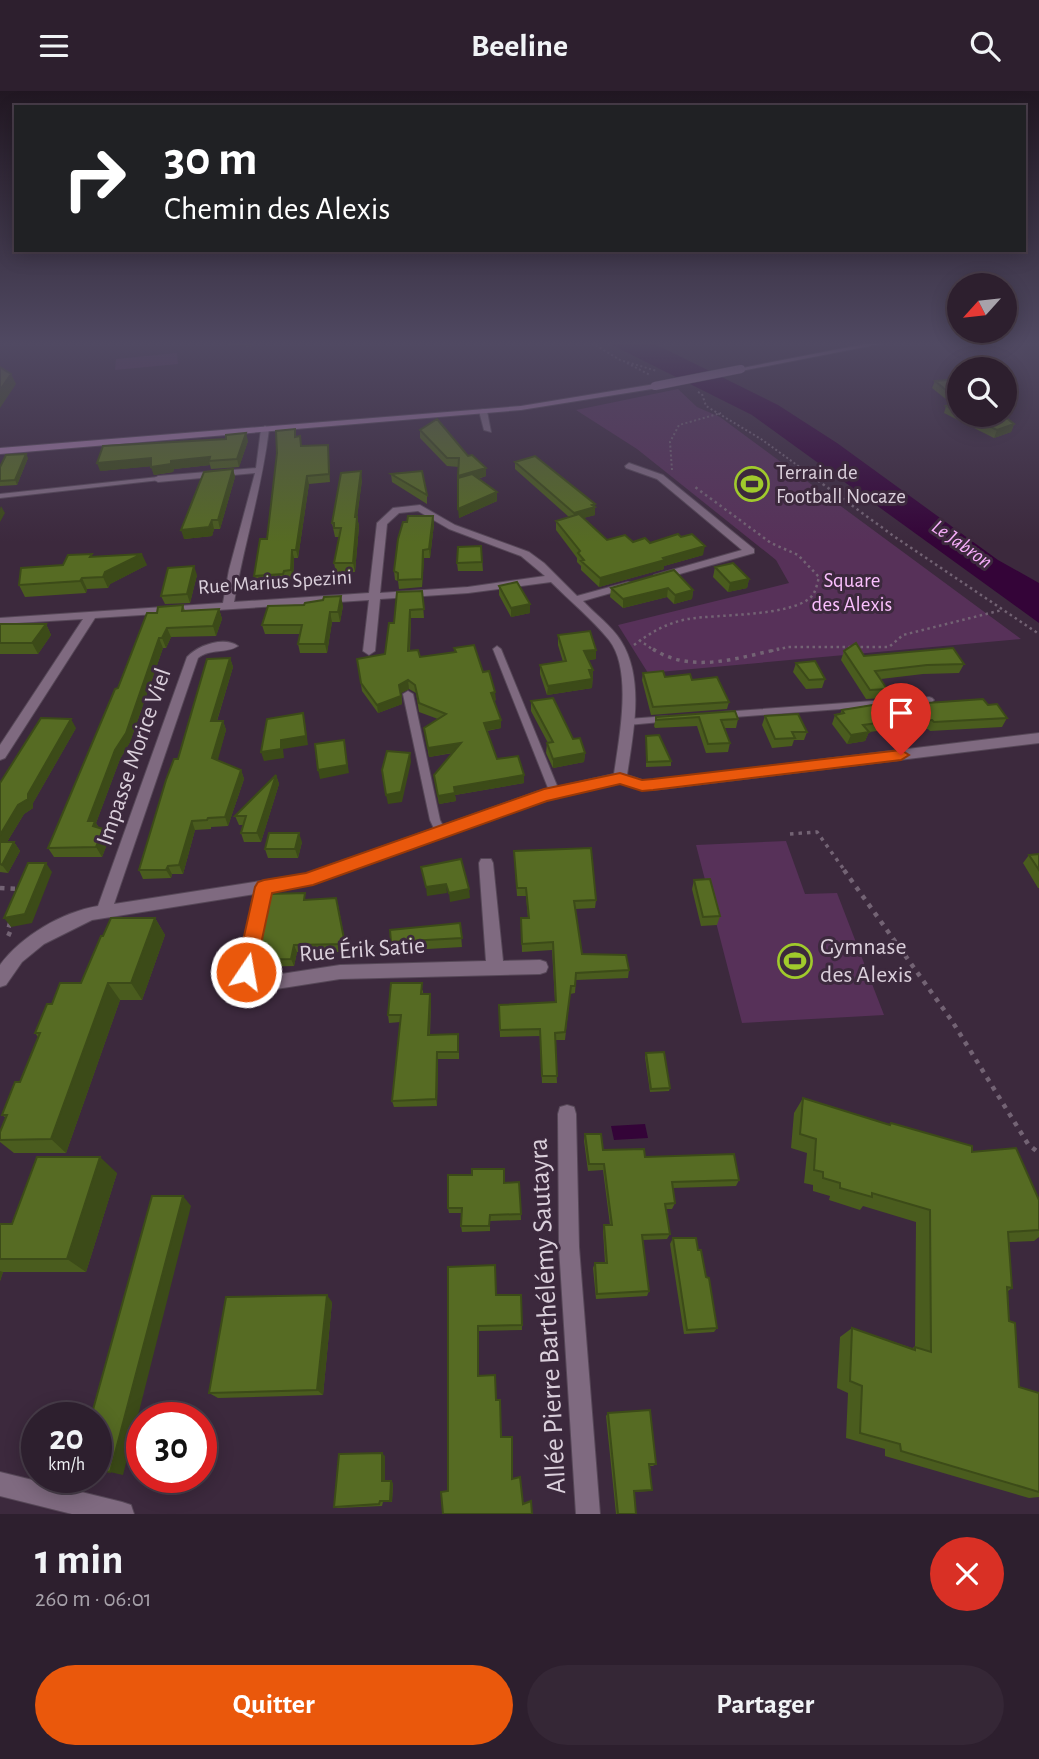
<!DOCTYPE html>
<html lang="fr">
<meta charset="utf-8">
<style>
body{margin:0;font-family:"Alegreya Sans",sans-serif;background:#352736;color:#f1f3f6;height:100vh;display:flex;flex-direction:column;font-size:26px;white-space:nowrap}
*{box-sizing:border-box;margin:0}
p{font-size:23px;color:#a7a2aa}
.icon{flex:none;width:38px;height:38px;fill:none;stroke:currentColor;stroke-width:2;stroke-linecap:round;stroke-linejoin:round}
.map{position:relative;height:1423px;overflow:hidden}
.drawer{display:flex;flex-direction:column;background:#2d1f2e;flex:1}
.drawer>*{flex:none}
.banner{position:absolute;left:14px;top:14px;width:1012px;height:147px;border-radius:0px;box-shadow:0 4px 18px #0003,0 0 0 2px #483d4a;background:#202124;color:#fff;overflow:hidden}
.needle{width:46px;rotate:243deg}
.controls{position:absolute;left:947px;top:182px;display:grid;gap:14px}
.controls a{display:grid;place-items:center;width:70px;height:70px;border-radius:50%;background:#2d1f2e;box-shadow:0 4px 18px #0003,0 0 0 2px #483d4a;font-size:35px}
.speed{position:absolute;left:21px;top:1311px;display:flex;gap:14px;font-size:35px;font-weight:700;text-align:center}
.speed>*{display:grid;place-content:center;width:91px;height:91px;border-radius:50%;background:#2d1f2e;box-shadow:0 4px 18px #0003,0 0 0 2px #483d4a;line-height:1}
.speed small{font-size:18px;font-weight:400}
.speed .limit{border:10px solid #d22;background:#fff;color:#111}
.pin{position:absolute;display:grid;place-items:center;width:60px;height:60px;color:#fff;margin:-72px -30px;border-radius:50% 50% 50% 0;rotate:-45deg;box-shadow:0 0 7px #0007}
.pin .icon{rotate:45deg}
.me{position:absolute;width:77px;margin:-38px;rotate:12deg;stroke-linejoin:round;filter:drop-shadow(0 0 5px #0008)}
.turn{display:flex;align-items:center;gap:24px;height:147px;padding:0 35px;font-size:32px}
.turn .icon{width:91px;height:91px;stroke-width:2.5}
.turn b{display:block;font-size:49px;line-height:60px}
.round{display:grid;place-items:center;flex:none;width:74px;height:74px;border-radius:37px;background:#352736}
.head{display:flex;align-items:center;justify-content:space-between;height:119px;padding:0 35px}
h1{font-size:42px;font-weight:700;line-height:52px}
.primary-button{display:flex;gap:14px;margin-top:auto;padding:14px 35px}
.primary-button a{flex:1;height:80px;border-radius:42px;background:#ea580c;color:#fff;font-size:28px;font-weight:700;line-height:80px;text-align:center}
.primary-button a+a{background:#352736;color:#f1f3f6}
header{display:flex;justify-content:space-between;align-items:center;height:91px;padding:0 35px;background:#2d1f2e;font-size:32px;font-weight:700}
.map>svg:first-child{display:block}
.green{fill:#573159}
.water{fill:#340438}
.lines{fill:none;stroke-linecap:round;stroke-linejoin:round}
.lane-casing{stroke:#564757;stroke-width:2}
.street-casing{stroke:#564757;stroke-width:2}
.secondary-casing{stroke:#564757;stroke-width:2}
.path-far3{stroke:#736374;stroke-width:2;stroke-dasharray:2 2.5;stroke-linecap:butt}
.path-far2{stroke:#736374;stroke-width:2.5;stroke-dasharray:2.5 3.5;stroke-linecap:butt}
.path-far1{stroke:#736374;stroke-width:3.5;stroke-dasharray:3.5 5;stroke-linecap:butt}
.path{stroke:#736374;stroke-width:4.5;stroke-dasharray:4.5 6;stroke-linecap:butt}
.lane{fill:#7f6a80;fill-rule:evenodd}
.street{fill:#7f6a80;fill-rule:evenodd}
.secondary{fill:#9f78a1;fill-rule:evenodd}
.secondary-bridge-casing{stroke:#564757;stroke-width:9;stroke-linecap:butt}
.secondary-bridge{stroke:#9f78a1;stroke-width:8}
.wall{fill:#4a5c1e}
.shaded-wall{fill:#3c4b18}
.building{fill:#566b23;stroke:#3c4b18;stroke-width:2}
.route{fill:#ea580c;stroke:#983908;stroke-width:2}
.labels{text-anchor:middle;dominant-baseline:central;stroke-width:6;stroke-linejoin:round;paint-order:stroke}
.far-poi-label{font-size:21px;fill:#dacfdb;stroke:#3c293d;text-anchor:start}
.far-water-label{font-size:21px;font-style:italic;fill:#f6adfa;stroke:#3c293d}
.far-park-label{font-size:21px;fill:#fabffd;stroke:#3c293d}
.far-street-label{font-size:21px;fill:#dacfdb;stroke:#3c293d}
.street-label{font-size:24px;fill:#dacfdb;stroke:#3c293d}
.poi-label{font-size:24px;fill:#dacfdb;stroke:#3c293d;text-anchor:start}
.near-street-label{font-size:28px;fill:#dacfdb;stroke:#3c293d}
</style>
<header><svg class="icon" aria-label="menu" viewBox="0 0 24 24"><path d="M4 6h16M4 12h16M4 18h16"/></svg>Beeline<svg class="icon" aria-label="search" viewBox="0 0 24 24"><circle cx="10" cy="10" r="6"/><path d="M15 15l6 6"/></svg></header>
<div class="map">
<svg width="1039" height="1423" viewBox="0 0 1039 1423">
<rect width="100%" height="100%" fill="#3c293d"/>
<path class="green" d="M177,262L178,273L115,279L116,268Z
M678,298L697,316L720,326L1021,548L648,582L618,534L789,492L776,469L637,358L576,319Z
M786,750L805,803L837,802L884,924L742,932L696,754Z"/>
<path class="water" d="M608,252H653L778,314L837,352L998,469L1039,492V532L752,324Z
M645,1033L648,1047L614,1049L611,1035Z"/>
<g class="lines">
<g class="lane-casing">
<path id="lane" d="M158,386L160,387V389L0,407V403Z
M497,555L501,558L560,702L559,705H551L550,702L493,558Z
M408,600L413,603L440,729L446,741L445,744H437L430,729L403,603Z
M929,606L932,607L934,609L932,611L722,627L717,624L722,621Z
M668,625L671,626L673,628L671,630L628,634L623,631L628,628Z"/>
</g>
<g class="street-casing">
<path id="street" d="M483,318L487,320L491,341L484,339L479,320Z
M265,335L269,338C262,397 244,453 234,511L369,502L377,432L393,417L420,414L455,434L529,461L544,472L577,505L628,491L632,492V496L583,510C595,523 612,535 621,550C645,588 633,643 627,684L642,689H653L1039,642V652L653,699H642L620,692L546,709L311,793L271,801L253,882L255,887L340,874L486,870L479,772L481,768H491L493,772L503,870L540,869L546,871L548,876L546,881L540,883L340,888L250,902L244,900L237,882L255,803L92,829L44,853L22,871L6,894L0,896V874C21,845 62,821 98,815L187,566C198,554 224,545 238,555C226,563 211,557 198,567L114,813L305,783L539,700L614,683C619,648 633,579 609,549C592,528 570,510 551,491L468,502L380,508L375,560L369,564L363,560L369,509L95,527L5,667L0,669V654L83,528L0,533V527L223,512L229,479L255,382L158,391L153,388L158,385L256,377L261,338ZM418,420L449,438L521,465L545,485L468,496L380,502L387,433L399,422Z
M629,372L663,384L754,458V462L662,488H654V484L742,459L657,388L626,377L625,375Z
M567,1014L574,1016L576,1023L579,1156L600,1423H576L559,1156L558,1023L560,1016Z
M0,1381L122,1411L131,1414L134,1423H72L0,1405Z"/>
</g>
<g class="secondary-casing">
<path id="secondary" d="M870,252H885L741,280L737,278Z
M655,293L659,295L658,297L521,319L0,363V357L521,315Z"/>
</g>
<path class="path-far3" d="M592,252L620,269L657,280
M627,272L650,284
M698,301L702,303L706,315L761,348L815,387
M672,379L670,351L679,334L721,322"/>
<path class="path-far2" d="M813,386L895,446L1039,543
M639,549L655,560
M634,554C651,541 667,532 688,528C717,523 790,526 811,506C816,501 817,493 819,486L798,464L771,452L695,396
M771,560L788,556H889L903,544L1002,519"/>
<path class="path-far1" d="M653,558C691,583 738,567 779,558
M790,743L817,741L845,780"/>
<path class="path" d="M844,779L952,930L1028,1053L1039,1062
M0,797L19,798
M10,832L7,842L16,846"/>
<use href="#lane" class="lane"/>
<use href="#street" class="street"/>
<use href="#secondary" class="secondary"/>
<g class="secondary-bridge-casing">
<path id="secondary-bridge" d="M655,295L741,278"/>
</g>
<use href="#secondary-bridge" class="secondary-bridge"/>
</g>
<path class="wall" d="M227,252H251V256L228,254Z
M959,288V324H1003L1014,333L1011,341L994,347L944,322L946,315L952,313L932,297L935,290Z
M295,338L296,346L302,355L328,354L330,391L309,393L298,467H294L293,488H286L285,492L257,493L254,485L267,448Z
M420,339L468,365L486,377V385L478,388L497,410L459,427V376L447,375L420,347Z
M248,350L239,376L211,378L210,374L174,378L173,381L154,384L151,375L100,380Z
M28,367L17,394L0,395V376Z
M515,371L595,416V424L583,427L607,449L650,452L703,464L664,475V478L599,496L581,479V475L577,471V467L556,439V430L569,426L515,378Z
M233,378L235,386L220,438H214L212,445L184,448Z
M391,383L427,404V413L392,391Z
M362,389L357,426L359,435L355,481L336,482L334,472L339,446H335L332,432Z
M433,425L434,433L430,467H424L422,496L399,498L398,490L395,489L394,480L407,431Z
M481,455L483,480H458L457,472Z
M94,466L147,474L110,493L108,497L87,498L86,502L25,506L19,494L63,474Z
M715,476L749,488L747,497L728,501L713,486Z
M674,479L693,499L692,508L674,513L667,506L623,517L610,506L611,497Z
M197,484L190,512L165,513L161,505Z
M499,495L530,522L511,526L499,504Z
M422,500L424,527H411L410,560L420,566L455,561L454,557L483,581L496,609L494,610L501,629V637L487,640L497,668L524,684V692L455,704L456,710L439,713L434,684L453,662L429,666L424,637L438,628L419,621L416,602L409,598L401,602L402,613L378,622L362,600L357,568L385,563L394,532Z
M183,514L185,520L219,518L222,528L216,545L171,546L166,557H163L130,651L120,668L96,732L99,737L103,738L109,748L102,766H54L48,757L118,597L157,522Z
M343,515L340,531H332L327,562H300L298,553L300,543H265L262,534Z
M0,533H46L51,544L38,563H0Z
M558,544L596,559V568L588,569L593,579L592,597L547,604L540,583V574L563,571L558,554Z
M844,560L864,565L964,573L959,582L923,583L881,588L887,598L884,607L866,608L841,569Z
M230,567L233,576L217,630H223L226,639L217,669L241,679L244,688L228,735L211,736V738L195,739L183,783H172L171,787L143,788L139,779L178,668Z
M796,572L825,588L822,597L806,598L793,581Z
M643,582L692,589L729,611L727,618L651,624L642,589Z
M877,609L899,614H988L1007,627L1002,636L930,640L928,638L903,639L902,637L869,641L865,650L847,653L832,633L835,624L840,623L842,619L875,613Z
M531,610L573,648L585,662L584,671L553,677L546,662L547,652H548L531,620Z
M735,620L738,628L736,637H725L730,652L728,661L706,662L697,635L655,637L654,635L656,626Z
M765,625L807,641L804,649H794L792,655L772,657L762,634Z
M76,637L33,712V717L24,723L7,751H14L20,760L8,782L0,781V692Z
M646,645L671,670V675L646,676Z
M276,684L279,693L261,751H244L241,742L243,734H239L235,725Z
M302,751L298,767H268L265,758Z
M514,760L596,809L595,817L575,818L582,863L629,879L628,887L576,889L575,902L570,903L565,949H555L557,992H542L540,945L500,946L499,914L555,911L552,859L522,861L521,827H528L526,805H517Z
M1039,763V797H1038L1023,772L1029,764Z
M694,789L720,825L717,834L701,835L692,798Z
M307,808L338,814L347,861H297L294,875L257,876L254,869Z
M155,827L165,844L142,909H120L66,1062H14L0,1051V1041L6,1027L2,1024L20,991L38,946L35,942L52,913L81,892L103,845Z
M460,832L462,856L393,860L391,851Z
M423,899V903H430L431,910L430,944L459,950V968H438L437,1015L394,1016L392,1010L400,931L389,932L388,924Z
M646,962L670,997L669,1000L650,1001L645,966Z
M803,1007L889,1034L891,1032L972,1061L1039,1109V1146L1034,1150L1009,1151L1012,1197L1008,1200L1009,1230L1019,1296L1039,1302V1406L1029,1407L885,1365V1358L846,1347L848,1302L837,1297L840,1246L852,1237L912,1257L915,1256L916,1131L863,1115L860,1119L829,1109L830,1105L813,1100V1094L804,1092L807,1062L791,1057L794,1022Z
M585,1043L603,1059L645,1066L739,1089L736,1095L673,1097L675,1112L672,1118H666L670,1143L667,1148L643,1149L649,1200L647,1205L596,1208L593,1177L595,1172H605L603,1140L604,1134H610L603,1079L588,1080L584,1050Z
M117,1082L86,1181H3L0,1190V1133H12Z
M519,1091L521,1129L490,1130V1140L462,1141L461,1135L462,1122H449L448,1117L504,1092Z
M673,1147L717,1237L714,1241L684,1243L670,1153Z
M448,1176L496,1204H521L522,1239L479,1240V1285L497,1309L502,1346L513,1388L523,1413L448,1400Z
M332,1211L323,1304L218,1307L209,1302Z
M608,1322L656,1373L653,1375H650L652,1399L649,1400L634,1401L636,1423H616L606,1325Z
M385,1365V1390L393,1392L392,1411H383L382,1415L338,1417L334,1416Z"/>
<path class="shaded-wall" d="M11,283L16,293L0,317V299Z
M1014,333L1011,341L994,347L997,339Z
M246,342L248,350L239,376L237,368Z
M328,354L329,362L330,391L329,383Z
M26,363L28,367L17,394L15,389Z
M210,366L209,370L210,374L174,378L173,381L154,384L151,376L171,370Z
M151,367L154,375L100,380L97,372Z
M486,377V385L459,393L458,385Z
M233,378L235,386L220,438L218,429Z
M361,380L362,389L356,435L355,426Z
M307,385L309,393L298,467L296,459Z
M497,401V410L459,427L458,418Z
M595,413V424L573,430L574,422Z
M1,415L5,422L0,431V418Z
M433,425L434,433L430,467L429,458Z
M357,426L359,435L355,481L353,472Z
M212,429L214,438L212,445L184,448L181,439Z
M705,455L703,464L664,475V478L599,496L600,487Z
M292,459L294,467L293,488L291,479Z
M423,459L424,467L422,496V488Z
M142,463L147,474L110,493L108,497L103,486L105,481Z
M194,475L197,484L190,512L187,503Z
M82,487L87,498L86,502L80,490Z
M749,488L747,497L728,501L730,492Z
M668,497L667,506L623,517V508Z
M693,499L692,508L674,513L675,504Z
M341,505L343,515L340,531L338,521Z
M530,513V522L511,526V517Z
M219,518L222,528L216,545L213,535Z
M410,519L411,527L409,568L408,560Z
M330,521L332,531L327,562L325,553Z
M46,533L51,544L38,563L32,552Z
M167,537L171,546L166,557L162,547Z
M159,547L163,557L130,651L120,668L96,732L100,739L98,744L88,730Z
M596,559V568L584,570V560Z
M230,567L233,576L214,639L211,630Z
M589,579H593L592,597L547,604L548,595Z
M408,589L409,598L401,602L399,594Z
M495,601L496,609L491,610V602Z
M401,605L402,613L378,622L377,614Z
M303,622L305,631L308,654L283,658L284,667L264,670L261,661Z
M71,628L76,637L33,712V717L24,723L2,759L0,757V744L18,714L28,703Z
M501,629V637L484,640V632Z
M223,630L226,639L216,676L212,667Z
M869,641L865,650L847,653L851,644Z
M344,649L349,682L320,688L318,679Z
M461,652L462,660L429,666L428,657Z
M410,662L411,671L402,711L388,713L386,704Z
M585,662L584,671L553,677V668Z
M241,679L244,688L228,735L225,726Z
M276,684L279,693L261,751L257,742Z
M524,684V692L455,704L456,710L439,713L438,705L454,696Z
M192,730L195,739L183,783L179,774Z
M103,738L109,748L102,766L96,756Z
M299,742L302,751L298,767L295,758Z
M14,751L20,760L8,782L2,774Z
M46,772L52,781L32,832L11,836L4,827Z
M168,775L172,783L171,787L166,779Z
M446,793L447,802L427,805L426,796Z
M469,798L470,807L450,811L449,802Z
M155,827L165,844L142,909L131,892Z
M294,854L297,861L294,875L291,868Z
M108,892L120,909L66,1062L51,1048Z
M430,903L431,910L429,951L428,944Z
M437,961L438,968L437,1015L436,1008Z
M100,1066L117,1082L86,1181L67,1168Z
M183,1105L191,1115L123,1384L110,1381Z
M0,1180L3,1181L0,1190Z
M327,1204L332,1211L323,1304L317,1299Z
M382,1362L385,1365V1392L382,1390Z
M391,1390L393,1392L392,1411L390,1410Z"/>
<path class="building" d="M0,276L11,283L0,299Z
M959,288V310L935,290Z
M959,311V321L946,315Z
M965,324H1003L1014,333L997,339Z
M437,328L468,365L472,364L486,377L458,385L459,367H447L420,339Z
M295,338V346L300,345L301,355L328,354L329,383L307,385L296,459H292L291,479L284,480L283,483L254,485L260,448H267L277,362L276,340Z
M246,342L237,368L209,370L210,366L171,370V373L151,376V367L97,372L103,355L226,348V344Z
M26,363L15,389L0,390V376L6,364Z
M535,365L595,413L592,414L595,416L574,422L515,371Z
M233,378L218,429H212L209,436L181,439L204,381Z
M361,380L355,426H357L353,472H334L341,437H334V432H332L341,382Z
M422,380L427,404L391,383Z
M472,383L497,401L458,418V387Z
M579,423L607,449L625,444L633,451L645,447L650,452L678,443L681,446L692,443L705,455L663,467L665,469L600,487L581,470L584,469L578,462L580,460L556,430Z
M408,425H433L429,458L423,459L422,488L398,489V482L394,480L398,448L403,431H407Z
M481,455L482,471L457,472L458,456Z
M92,463L90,466L142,463L105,481L103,486L82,487L80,490L19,494L21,477L63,474L68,464Z
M733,472L749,488L730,492L715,476Z
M194,475L187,503L161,505L168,477Z
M674,479L693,499L675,504L668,497L623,508L611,497Z
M517,491L530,513L511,517L499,495Z
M422,500L424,518L410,519L408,560L418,559L420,566L456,561L454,557L474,554L483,581L489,580L495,601L491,602L501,629L484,632L497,668L518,665L524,684L454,696L455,702L438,705L434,684L461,652L428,657L424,637L446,623L419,612L415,594L408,589L399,594L401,605L377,614L361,592L357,568L385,563L389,532H394L397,501Z
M341,505L338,521H330L325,553H298L302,534H262L268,515L304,514L305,512L323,509L324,506Z
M183,514L182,520L219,518L213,535L167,537L162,547H159L126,642L115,659L88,730H95L93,735L103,738L96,756L48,757L115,598L118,597L147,522H157L158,516Z
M0,533H46L32,552H0Z
M590,540L596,559L584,560L593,579H589L592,588L548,595L540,574L566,570L558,544Z
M856,552L864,565L953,557L964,573L927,574L875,580L887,598L870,599L844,560Z
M230,567L211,630H223L212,667L241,679L225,726L208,727L207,729L192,730L179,774L168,775L166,779H139L166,689L174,668H178L207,568Z
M815,570L825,588L809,589L796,572Z
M663,580L665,586L690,583L692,589L717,586L729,611L653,616L643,582Z
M553,607L573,648L580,647L585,662L553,668L547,652L553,651L531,610Z
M894,608L899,614L983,608L988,614L997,613L1007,627L934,631L932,629L907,630L906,628L863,634L869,641L851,644L835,624L844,622L842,619L879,613L877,609Z
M735,620L738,628L721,629L730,652L708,653L699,626L656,629V626Z
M303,622L306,645L281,649V658L261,661L267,628Z
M798,623L807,641H792L795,647L775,648L765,625Z
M41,627L71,628L28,703V708L18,714L0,744V692Z
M659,644L671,670L647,671L646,645Z
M344,649L347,674L318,679L315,653Z
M387,660L410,662L401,701L386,704L382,679Z
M276,684L257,742H241L246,725H235Z
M269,742H299L295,758H265Z
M0,751H14L2,774L0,773Z
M591,757L596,809L574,810L582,863L626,864L629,879L576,882L575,895H571L565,941L555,942L557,985H542L540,938L500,939L499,914L556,911L553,851L522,853L521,827H529L526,797H517L514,760Z
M1039,763V779L1029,764Z
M461,768L469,798L449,802L446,793L426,796L421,776Z
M28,772H46L25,823L4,827Z
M710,788L720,825L703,826L694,789Z
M305,802L304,809L336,807L345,853L294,854L291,868L254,869L269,803Z
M111,827H155L131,892H108L51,1048L0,1049V1041L7,1024H2L15,991H20L40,942H35L47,913H52L60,892H81L101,845H103Z
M460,832L462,847L391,851L390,839Z
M391,892H422L421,903H430L428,944L458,943V961H437L436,1008L392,1010L401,924H388Z
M664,961L670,997L651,998L646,962Z
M803,1007L890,1034L891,1032L972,1055V1061L1016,1057L1039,1109V1139L1008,1141L1012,1197L1007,1196L1009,1230L1015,1232L1019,1296L1039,1302V1401L901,1360L900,1353L860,1342L862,1295L850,1290L852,1237L915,1259V1256L931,1261L930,1119L872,1102V1106L840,1097V1092L823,1087V1081L814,1079L816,1048L800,1043Z
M585,1043H601L603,1059L644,1058L645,1066L734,1063L739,1089L672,1091L675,1112L665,1113L670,1143L642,1144L649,1200L597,1203L595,1172H607L604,1134H612L604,1073H589Z
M37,1066H100L67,1168H0V1133H12Z
M472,1078H504V1092L519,1091L521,1123L490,1124L489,1135H461L462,1117H448V1084H472Z
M152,1105H183L110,1381L96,1379V1326H91Z
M673,1147H696L698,1159H701L706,1186L709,1187L717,1237L687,1239Z
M495,1174L496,1204H521L522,1234L478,1235V1285L495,1284L496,1309H500L501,1346H512V1388L520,1386L523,1413L531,1410L532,1423H443L441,1401L448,1400V1176Z
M327,1204L317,1299L209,1302L226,1206Z
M650,1319L656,1373H649L652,1399L634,1400L636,1423H618L608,1322Z
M382,1362V1390H391L390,1410H380L379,1413L334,1416L339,1363Z"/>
<linearGradient id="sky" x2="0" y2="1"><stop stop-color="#211722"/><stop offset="0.56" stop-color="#504962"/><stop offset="1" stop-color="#504962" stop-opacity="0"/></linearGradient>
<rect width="1039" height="451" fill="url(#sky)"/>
<path class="route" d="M901,659L909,664L901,669L653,699L642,700L620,693L547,710L313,794L272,802L255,881L252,887L246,890L239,887L236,881L255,796L258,791L264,789L306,782L544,698L620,682L642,689L653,688Z"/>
<defs>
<g id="stadium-ring" transform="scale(1.75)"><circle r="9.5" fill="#3c293d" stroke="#a0ca2c" stroke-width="1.5"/><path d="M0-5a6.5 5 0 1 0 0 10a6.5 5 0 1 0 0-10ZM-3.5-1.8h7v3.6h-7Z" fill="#a0ca2c"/></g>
</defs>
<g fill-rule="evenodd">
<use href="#stadium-ring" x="752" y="393"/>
<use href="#stadium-ring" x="795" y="870"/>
</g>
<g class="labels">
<g class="far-poi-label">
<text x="776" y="381">Terrain de<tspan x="776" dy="24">Football Nocaze</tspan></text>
</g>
<g class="far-water-label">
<text transform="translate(962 453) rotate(35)">Le Jabron</text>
</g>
<g class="far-park-label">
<text x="852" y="489">Square<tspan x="852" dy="24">des Alexis</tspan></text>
</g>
<g class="far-street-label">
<text transform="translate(275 491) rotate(-4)">Rue Marius Spezini</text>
</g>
<g class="street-label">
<text transform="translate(134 666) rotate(-71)">Impasse Morice Viel</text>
<text transform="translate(362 859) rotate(-4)">Rue Érik Satie</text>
</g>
<g class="poi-label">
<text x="820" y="856">Gymnase<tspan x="820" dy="28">des Alexis</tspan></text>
</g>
<g class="near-street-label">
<text transform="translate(548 1225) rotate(-93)">Allée Pierre Barthélémy Sautayra</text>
</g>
</g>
</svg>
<div class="controls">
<a><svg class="needle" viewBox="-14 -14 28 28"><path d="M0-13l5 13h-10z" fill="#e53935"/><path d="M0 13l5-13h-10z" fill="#a7a2aa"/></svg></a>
<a><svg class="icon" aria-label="search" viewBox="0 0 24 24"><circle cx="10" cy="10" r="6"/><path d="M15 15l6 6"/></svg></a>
</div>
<div class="speed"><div>20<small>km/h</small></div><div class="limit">30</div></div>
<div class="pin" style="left:901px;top:664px;background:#d93025"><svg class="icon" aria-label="arrive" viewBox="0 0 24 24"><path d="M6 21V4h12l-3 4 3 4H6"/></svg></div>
<svg class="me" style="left:246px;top:881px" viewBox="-20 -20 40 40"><circle r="17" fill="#ea580c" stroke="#fff" stroke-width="3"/><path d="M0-11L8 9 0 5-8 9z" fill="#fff"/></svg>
<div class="banner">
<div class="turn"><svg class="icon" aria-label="right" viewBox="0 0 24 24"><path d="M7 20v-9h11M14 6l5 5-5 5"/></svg><div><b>30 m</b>Chemin des Alexis</div></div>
</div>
</div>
<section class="drawer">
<div class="head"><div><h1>1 min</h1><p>260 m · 06:01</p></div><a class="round" style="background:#d93025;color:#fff"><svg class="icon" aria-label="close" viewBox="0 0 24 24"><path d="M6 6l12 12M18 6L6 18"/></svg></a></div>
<div class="primary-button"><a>Quitter</a><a>Partager</a></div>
</section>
